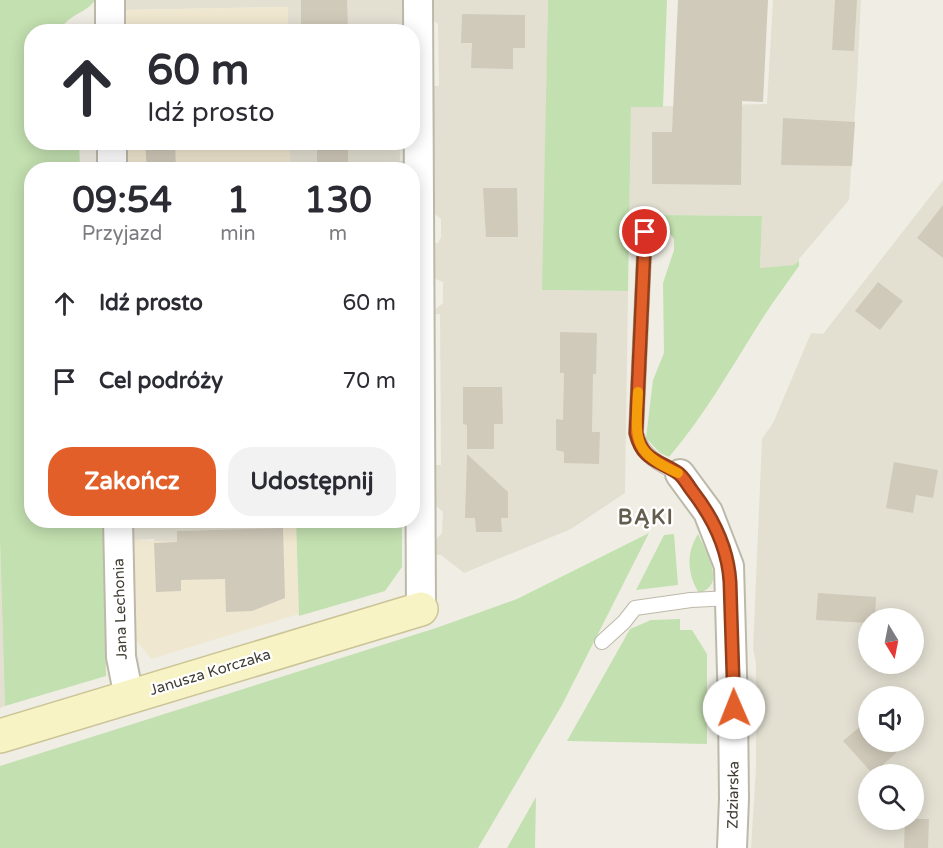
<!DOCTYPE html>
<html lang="pl">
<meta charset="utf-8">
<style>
body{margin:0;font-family:"Varela Round",sans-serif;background:#f2f2f3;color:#2b2b33;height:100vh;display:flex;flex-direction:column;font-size:22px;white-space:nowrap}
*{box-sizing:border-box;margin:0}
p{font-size:20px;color:#7c7c81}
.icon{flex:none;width:33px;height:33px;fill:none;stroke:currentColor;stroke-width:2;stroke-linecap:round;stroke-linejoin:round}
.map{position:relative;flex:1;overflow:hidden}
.sheet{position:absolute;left:24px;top:162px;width:396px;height:366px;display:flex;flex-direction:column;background:#fff;border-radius:24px;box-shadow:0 3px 15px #0003}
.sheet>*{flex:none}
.banner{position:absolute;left:24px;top:24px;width:396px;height:126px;border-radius:24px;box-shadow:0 3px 15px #0003;background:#fff;color:#2b2b33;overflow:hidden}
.needle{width:39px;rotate:170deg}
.fabs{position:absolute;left:858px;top:608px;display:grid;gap:12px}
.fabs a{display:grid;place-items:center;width:66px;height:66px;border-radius:50%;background:#fff;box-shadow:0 3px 15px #0003;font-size:30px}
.pin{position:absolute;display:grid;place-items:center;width:51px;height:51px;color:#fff;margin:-26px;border:3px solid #fff;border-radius:50%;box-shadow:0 2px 6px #0007}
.me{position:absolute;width:66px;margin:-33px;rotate:359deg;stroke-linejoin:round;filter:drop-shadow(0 0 4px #0008)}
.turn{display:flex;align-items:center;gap:21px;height:126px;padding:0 24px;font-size:27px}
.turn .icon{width:78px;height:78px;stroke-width:2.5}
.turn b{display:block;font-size:42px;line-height:51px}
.eta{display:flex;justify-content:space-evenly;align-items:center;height:102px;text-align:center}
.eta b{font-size:36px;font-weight:700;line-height:42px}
.cta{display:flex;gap:12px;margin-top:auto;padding:12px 24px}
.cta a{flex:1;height:69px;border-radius:24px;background:#e25f29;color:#fff;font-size:24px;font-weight:700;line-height:69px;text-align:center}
.cta a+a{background:#f2f2f3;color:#2b2b33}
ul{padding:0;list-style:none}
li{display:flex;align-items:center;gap:18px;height:78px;padding:0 24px}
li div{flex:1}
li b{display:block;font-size:22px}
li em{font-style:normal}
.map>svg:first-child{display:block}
.residential{fill:#e3e0d2;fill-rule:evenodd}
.commercial{fill:#f0e7d0}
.green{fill:#c3e0b0}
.building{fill:#d0caba}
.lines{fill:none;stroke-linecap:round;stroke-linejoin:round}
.lane-casing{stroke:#bdb9aa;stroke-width:16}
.street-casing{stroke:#bdb9aa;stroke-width:32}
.secondary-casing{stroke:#cbc497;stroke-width:36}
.lane{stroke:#fff;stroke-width:14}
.street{stroke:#fff;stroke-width:28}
.secondary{stroke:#f8f3c5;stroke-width:33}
.route-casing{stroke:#933e1b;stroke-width:15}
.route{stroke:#e25f29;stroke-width:10}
.slow{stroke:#f59e0b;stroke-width:10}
.labels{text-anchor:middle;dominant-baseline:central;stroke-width:4.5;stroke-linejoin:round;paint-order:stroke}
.street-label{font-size:15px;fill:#413e34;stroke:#fff}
.district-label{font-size:21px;font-weight:bold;letter-spacing:1.5px;fill:#625d4d;stroke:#fff}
</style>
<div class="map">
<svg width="943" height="848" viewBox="0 0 943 848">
<rect width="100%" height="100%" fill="#f0eee4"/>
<path class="residential" d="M123,0H407L410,31H288L287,7L123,10Z
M429,0H548L543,290L628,291L625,493L571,529L464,573L441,555L429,554L430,547L442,533L443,512L431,501L430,465H441L440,314H430L443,303V282L430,277L429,243H438L441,237V219L428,209L426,86H439L438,24L426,15Z
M773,0H861L857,84L849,200L794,265L760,269L762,216L629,215L631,107L767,104Z
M289,143H401L400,161H411V169H291Z
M943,180V848H751L756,767V663L753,649L762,439L773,423L811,333L823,334ZM868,618H914V663H868ZM868,696H914V741H868ZM868,774H914V819H868Z
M296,520V528L177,531V542L154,543V539L134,540V521Z
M0,541L5,706L0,708Z"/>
<path class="commercial" d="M288,7V31H124L123,10Z
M126,143H289L291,169H126Z
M296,528L299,614L151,659L136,640L134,540L177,542V531Z"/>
<path class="green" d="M0,0H95C86,14 71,12 59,31L32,32V142L79,143L80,169L32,170V520L104,521L106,676L5,706L0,541Z
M548,0H667L663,107H631L628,291L542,290Z
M659,215L762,216L760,268L794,265L799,260V266C785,286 770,306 757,327C729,372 703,417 669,457L660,453L646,438L653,380L664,353L663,283L674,250V239L660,221Z
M296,521H402V567L385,591L299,616Z
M649,533L562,705L478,848H0V766L436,628L517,599Z
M674,534L678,585L636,590L664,535Z
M698,534C705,550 728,585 699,593C687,574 686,553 698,534Z
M680,619V630H692L707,654V744L567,741L630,629L651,620Z
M536,797L535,848H507Z"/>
<path class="building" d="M301,0H347L348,32H301Z
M678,0H768L763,102L742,101L741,185L652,184V132H672Z
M835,0H857L854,51L832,50Z
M462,14L525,15V48H513V69L471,68L472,43H461Z
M783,118L855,122L852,166L781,165Z
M145,142H175L176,170H147Z
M317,142H348V168L317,166Z
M483,188H517L518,237H486Z
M943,205V258L917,238Z
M878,282L903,301L880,330L855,311Z
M560,332L597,333L596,374H593L592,432H600L599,464L564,463V452L556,450V419L563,420L564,373H560Z
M463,387H502L503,424H494V449H467V425L463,424Z
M467,454L508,492V518H501L502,532H476L475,518H465Z
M894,462L938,470L933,498L916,495L913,513L886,508Z
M283,528L285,598L252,611L226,612L225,579L181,580V591L156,592L154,543L177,542V531Z
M818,593L876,597L875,618H868V623L816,620Z
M868,720V741H909L873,774L843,741Z
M905,819H929L928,848H904Z"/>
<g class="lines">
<g class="lane-casing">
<path id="lane" d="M645,232L636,433C642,456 660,465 680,474
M602,642L624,622L635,608L691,600L731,598"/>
</g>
<g class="street-casing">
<path id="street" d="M110,0V32
M418,0L421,609
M112,142V170
M680,474L708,512L729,566L733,708L734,799L732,848
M118,520L121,657L129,697"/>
</g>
<g class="secondary-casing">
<path id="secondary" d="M0,736L421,609"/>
</g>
<use href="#lane" class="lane"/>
<use href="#street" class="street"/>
<use href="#secondary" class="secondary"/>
</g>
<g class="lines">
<g class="route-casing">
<path id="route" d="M645,232L636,433C642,460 658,460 678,473C684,477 688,486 693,492C713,518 728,548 730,582L734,708"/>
</g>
<use href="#route" class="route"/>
<path class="slow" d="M638,392C636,439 631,452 678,473"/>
</g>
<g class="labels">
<g class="street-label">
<text transform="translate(120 609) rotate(-92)">Jana Lechonia</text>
<text transform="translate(210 672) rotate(-17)">Janusza Korczaka</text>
<text transform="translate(733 795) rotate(-89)">Zdziarska</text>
</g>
<g class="district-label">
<text x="646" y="517">BĄKI</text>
</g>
</g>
</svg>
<div class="fabs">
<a><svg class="needle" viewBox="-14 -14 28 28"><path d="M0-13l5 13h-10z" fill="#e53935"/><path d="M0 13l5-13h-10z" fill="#7c7c81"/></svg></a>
<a><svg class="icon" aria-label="sound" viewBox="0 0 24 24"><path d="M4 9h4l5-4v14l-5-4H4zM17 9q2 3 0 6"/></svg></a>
<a><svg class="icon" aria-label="search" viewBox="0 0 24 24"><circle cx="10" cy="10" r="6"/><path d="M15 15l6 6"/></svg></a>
</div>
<div class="pin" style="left:645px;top:232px;background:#d93025"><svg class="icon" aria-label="arrive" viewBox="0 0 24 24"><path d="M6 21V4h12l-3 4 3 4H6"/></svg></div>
<svg class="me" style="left:734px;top:708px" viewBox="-20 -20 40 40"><circle r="19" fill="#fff"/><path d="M0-13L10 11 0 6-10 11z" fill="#e25f29"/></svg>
<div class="banner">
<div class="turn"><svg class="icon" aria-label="ahead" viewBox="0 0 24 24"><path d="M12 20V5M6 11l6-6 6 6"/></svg><div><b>60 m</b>Idź prosto</div></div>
</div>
<section class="sheet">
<div class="eta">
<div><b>09:54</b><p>Przyjazd</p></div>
<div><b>1</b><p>min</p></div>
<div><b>130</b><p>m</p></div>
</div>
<ul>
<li><svg class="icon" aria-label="ahead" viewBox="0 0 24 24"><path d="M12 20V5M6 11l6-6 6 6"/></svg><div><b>Idź prosto</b></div><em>60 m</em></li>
<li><svg class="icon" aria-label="arrive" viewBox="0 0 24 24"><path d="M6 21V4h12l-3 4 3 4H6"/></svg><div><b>Cel podróży</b></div><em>70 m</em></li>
</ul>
<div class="cta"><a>Zakończ</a><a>Udostępnij</a></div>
</section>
</div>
